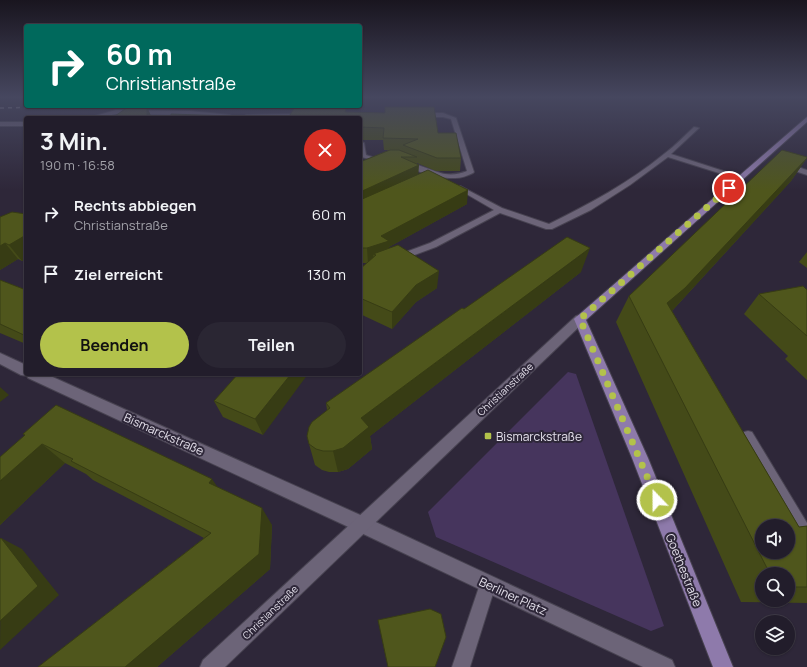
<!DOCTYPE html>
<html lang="de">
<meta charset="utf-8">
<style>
body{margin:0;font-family:Manrope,sans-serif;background:#2a2633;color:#f1f3f6;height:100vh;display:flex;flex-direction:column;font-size:15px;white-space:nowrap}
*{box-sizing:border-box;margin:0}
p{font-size:13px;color:#a2a2a9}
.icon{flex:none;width:22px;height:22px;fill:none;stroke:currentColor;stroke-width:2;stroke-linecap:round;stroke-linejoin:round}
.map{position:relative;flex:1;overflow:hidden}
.side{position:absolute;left:24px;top:116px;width:338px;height:260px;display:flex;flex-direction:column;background:#221d2b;border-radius:4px;box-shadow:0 1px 3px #0004,0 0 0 1px #3f3b47}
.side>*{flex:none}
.top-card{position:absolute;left:24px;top:24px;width:338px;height:84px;border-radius:4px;box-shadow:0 1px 3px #0004,0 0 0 1px #3f3b47;background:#00695c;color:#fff;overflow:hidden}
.buttons{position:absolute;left:755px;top:519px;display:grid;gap:8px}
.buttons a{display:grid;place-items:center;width:40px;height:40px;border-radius:50%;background:#221d2b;box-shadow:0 1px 3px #0004,0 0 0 1px #3f3b47;font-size:20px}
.pin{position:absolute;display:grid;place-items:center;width:34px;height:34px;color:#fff;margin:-17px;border:2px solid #fff;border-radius:50%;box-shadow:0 1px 4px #0007}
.me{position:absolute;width:44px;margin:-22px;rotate:338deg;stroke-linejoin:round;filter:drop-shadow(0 0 3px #0008)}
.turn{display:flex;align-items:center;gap:14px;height:84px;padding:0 16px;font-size:18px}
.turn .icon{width:52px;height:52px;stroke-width:2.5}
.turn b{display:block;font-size:28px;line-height:34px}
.round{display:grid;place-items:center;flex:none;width:42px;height:42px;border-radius:21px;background:#2a2633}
.summary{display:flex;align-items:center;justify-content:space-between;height:68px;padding:0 16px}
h1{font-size:24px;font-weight:700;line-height:30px}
.cta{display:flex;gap:8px;margin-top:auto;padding:8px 16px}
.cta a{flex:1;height:46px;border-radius:24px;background:#b3c24b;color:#111;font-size:16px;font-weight:700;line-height:46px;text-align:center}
.cta a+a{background:#2a2633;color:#f1f3f6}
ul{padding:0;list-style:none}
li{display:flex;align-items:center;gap:12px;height:60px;padding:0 16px}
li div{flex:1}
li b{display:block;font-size:15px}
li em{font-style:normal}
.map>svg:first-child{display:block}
.green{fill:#46355d}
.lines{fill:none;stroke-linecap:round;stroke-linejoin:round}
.service-casing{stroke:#474250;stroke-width:2}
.minor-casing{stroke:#474250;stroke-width:2}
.tertiary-casing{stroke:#474250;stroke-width:2}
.primary-casing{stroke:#474250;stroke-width:2}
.service{fill:#6c6478;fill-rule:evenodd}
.minor{fill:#6c6478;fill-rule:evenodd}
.tertiary{fill:#6c6478;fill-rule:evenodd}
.primary{fill:#8e7aab;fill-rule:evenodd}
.rail{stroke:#9f9aa8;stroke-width:1.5;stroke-dasharray:4 4;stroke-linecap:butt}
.wall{fill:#444a18;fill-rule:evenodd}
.shaded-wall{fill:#373c14}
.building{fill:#4f561c;stroke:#373c14;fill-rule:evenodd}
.route{stroke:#b3c24b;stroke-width:7;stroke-dasharray:0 12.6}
.poi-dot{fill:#b3c24b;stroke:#2e2739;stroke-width:1.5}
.labels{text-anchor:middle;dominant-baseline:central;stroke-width:4;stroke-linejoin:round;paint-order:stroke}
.street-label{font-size:10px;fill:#e4e0eb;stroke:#2e2739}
.near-street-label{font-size:12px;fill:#e4e0eb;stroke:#2e2739}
.near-poi-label{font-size:12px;fill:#e4e0eb;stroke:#2e2739;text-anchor:start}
</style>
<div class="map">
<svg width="807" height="667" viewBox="0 0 807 667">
<rect width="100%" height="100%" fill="#2e2739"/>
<path class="green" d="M568,372L576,374L664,626L651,631L436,537L428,512Z"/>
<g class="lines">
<g class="service-casing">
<path id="service" d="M116,110L190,111L230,115L233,117L224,118L190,115L116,114L98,118H88Z
M443,113L456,118L474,172L473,173C467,176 461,178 455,178C441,179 413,172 403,163C408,159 436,173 445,174C453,175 460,174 467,171L451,119L443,117H422L419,115L422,113Z
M302,114L305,116L304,117H243L246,115Z
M0,122H26V126H0Z
M694,127L699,128L671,154L742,177V179H738L668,157L630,185L591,210L552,229H546L500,213L436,247L401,260L398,261L394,258L395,256L430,243L494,210L456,188V186H460L502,208L549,224C589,204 629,183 664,154C675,146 684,136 694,127Z
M360,141L364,143L366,155L378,159V161L361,157Z
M748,431L752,432L807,523V543L802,541L744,440L742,436L744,432Z
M488,576L493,579L496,584L470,667H452L480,584L483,579Z"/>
</g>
<g class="minor-casing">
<path id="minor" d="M795,167H798L807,170V175L795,171Z
M0,353L26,365V374H46L367,518L672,660L675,667H643L355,530L28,378L27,376L21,375L0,364Z"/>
</g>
<g class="tertiary-casing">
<path id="tertiary" d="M580,315L584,316L586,319L584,322L225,667H200L203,660L576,316Z"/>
</g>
<g class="primary-casing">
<path id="primary" d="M807,117V122L586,320L648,458L733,667H713L632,458L574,319Z"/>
</g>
<use href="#service" class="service"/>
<use href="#minor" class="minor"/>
<use href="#tertiary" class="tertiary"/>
<use href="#primary" class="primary"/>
<path class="rail" d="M0,108L44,107"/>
</g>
<path class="wall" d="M147,107L151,116V118H116L115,116Z
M346,109V112L438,133L461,158L460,171H436L417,163L418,174L467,204L389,247V248L437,288L416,302L392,329L360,314V269L367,263H363L360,261V162L389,150H384L383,140H360V118H288Z
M807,158L791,181L672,311L799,527L807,526V603L741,602L616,322L629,296ZM762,574H788V600H762Z
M26,214V259L22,261L18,259L0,270V217Z
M807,252V268L799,262Z
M581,272L370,436L372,449L348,469L338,472H329L322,470L315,465L309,444L327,410L326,403L464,309Z
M0,280L26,290V344L0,333Z
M807,290V380L785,359L788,356L744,314L759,294Z
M238,374L263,435L223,417L214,401Z
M23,434L218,487L272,525L270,569L157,667H38L204,538L93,480L86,474L65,463L0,525V457L25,436Z"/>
<path class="shaded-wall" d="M147,107L151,116V118H147Z
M807,158L791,181L669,314L667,303Z
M419,165L418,179L360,207V192Z
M468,190L467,204L389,247L390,256L376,255L373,254L374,261L368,263L367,248L381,236Z
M26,235V259L22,261L9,245Z
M5,243L18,259L0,270V246Z
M590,248L581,272L370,436L372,449L348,469L338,472L333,451L361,418Z
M439,271L437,288L416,302L392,329V312L416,285Z
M291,374H308L263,435L255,419Z
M0,387L9,395L0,402Z
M42,444L65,463L0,525V481Z
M212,479L225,498L209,483Z
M262,508L272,525L270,569L157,667H125Z
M1,538L22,549L59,595L0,650Z"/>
<path class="building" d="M128,107H147V118L115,116Z
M295,107L346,109L345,112L385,113V107H434L438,133H456L461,158H437L403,145L418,139L383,138L384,128L360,127V118H171V114L288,118Z
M390,150H399L417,157H401L419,165L360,192V162Z
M782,150L807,157V158L685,288L667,303L799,527L807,526V587H788V574H770L629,296ZM762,526H788V552H762Z
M428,170L468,190L381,236L389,241L367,248H362L360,246V200Z
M12,212L26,214V235L9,245L5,243L0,246V217Z
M567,237L590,248L361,418L369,427L343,448L333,451H323L316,449L309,444L307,436L309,427L312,422L330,408L326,403L462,308L464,309Z
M398,245L439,271L416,285L392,312L360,298V269L376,255L373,254Z
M0,280L26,290V336L0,324Z
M803,286L807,290V336L759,294Z
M238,374H291L255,419L214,401Z
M56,405L212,479L209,483L262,508L259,554L125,667H38L211,533L71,461L73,459L42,444L0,481V457L25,435L23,434Z
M1,538L38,586L0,621V539Z
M430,609L441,614L446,637L435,667H388L378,620Z"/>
<linearGradient id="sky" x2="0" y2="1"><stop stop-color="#19151f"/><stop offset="0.51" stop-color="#46475f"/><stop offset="1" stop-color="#46475f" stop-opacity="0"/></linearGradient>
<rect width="807" height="190" fill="url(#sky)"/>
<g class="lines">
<path class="route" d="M657,500L580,319L729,188"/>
</g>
<rect class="poi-dot" x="484" y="432" width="8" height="8" rx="2"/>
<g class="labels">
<g class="street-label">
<text transform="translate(505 389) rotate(-43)">Christianstraße</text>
<text transform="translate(270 612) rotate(-44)">Christianstraße</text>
</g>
<g class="near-street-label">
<text transform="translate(164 434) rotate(24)">Bismarckstraße</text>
<text transform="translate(684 570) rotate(68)">Goethestraße</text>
<text transform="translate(513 596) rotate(25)">Berliner Platz</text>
</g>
<g class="near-poi-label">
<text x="496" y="436">Bismarckstraße</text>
</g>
</g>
</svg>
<div class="buttons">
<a><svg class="icon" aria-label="sound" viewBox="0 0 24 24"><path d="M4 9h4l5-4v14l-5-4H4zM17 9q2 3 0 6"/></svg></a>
<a><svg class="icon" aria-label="search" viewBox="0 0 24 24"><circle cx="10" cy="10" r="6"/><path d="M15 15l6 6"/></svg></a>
<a><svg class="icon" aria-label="layers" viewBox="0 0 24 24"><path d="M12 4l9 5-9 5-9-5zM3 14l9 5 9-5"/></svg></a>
</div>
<div class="pin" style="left:729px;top:188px;background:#d93025"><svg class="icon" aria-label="arrive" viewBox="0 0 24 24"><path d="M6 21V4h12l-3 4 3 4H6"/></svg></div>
<svg class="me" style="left:657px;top:500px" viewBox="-20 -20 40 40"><circle r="17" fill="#b3c24b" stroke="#fff" stroke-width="3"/><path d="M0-11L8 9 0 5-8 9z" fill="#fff"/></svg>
<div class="top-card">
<div class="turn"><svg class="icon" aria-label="right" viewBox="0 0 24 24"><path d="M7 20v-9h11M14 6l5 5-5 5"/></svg><div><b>60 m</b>Christianstraße</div></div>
</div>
<section class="side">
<div class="summary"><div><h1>3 Min.</h1><p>190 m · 16:58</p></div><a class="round" style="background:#d93025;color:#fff"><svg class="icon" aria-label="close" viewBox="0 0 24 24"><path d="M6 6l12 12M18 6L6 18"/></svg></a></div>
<ul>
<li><svg class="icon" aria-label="right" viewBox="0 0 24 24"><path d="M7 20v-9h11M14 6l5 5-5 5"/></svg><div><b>Rechts abbiegen</b><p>Christianstraße</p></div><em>60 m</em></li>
<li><svg class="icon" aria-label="arrive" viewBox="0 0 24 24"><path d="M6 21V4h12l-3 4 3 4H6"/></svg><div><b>Ziel erreicht</b></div><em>130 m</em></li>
</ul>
<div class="cta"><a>Beenden</a><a>Teilen</a></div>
</section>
</div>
